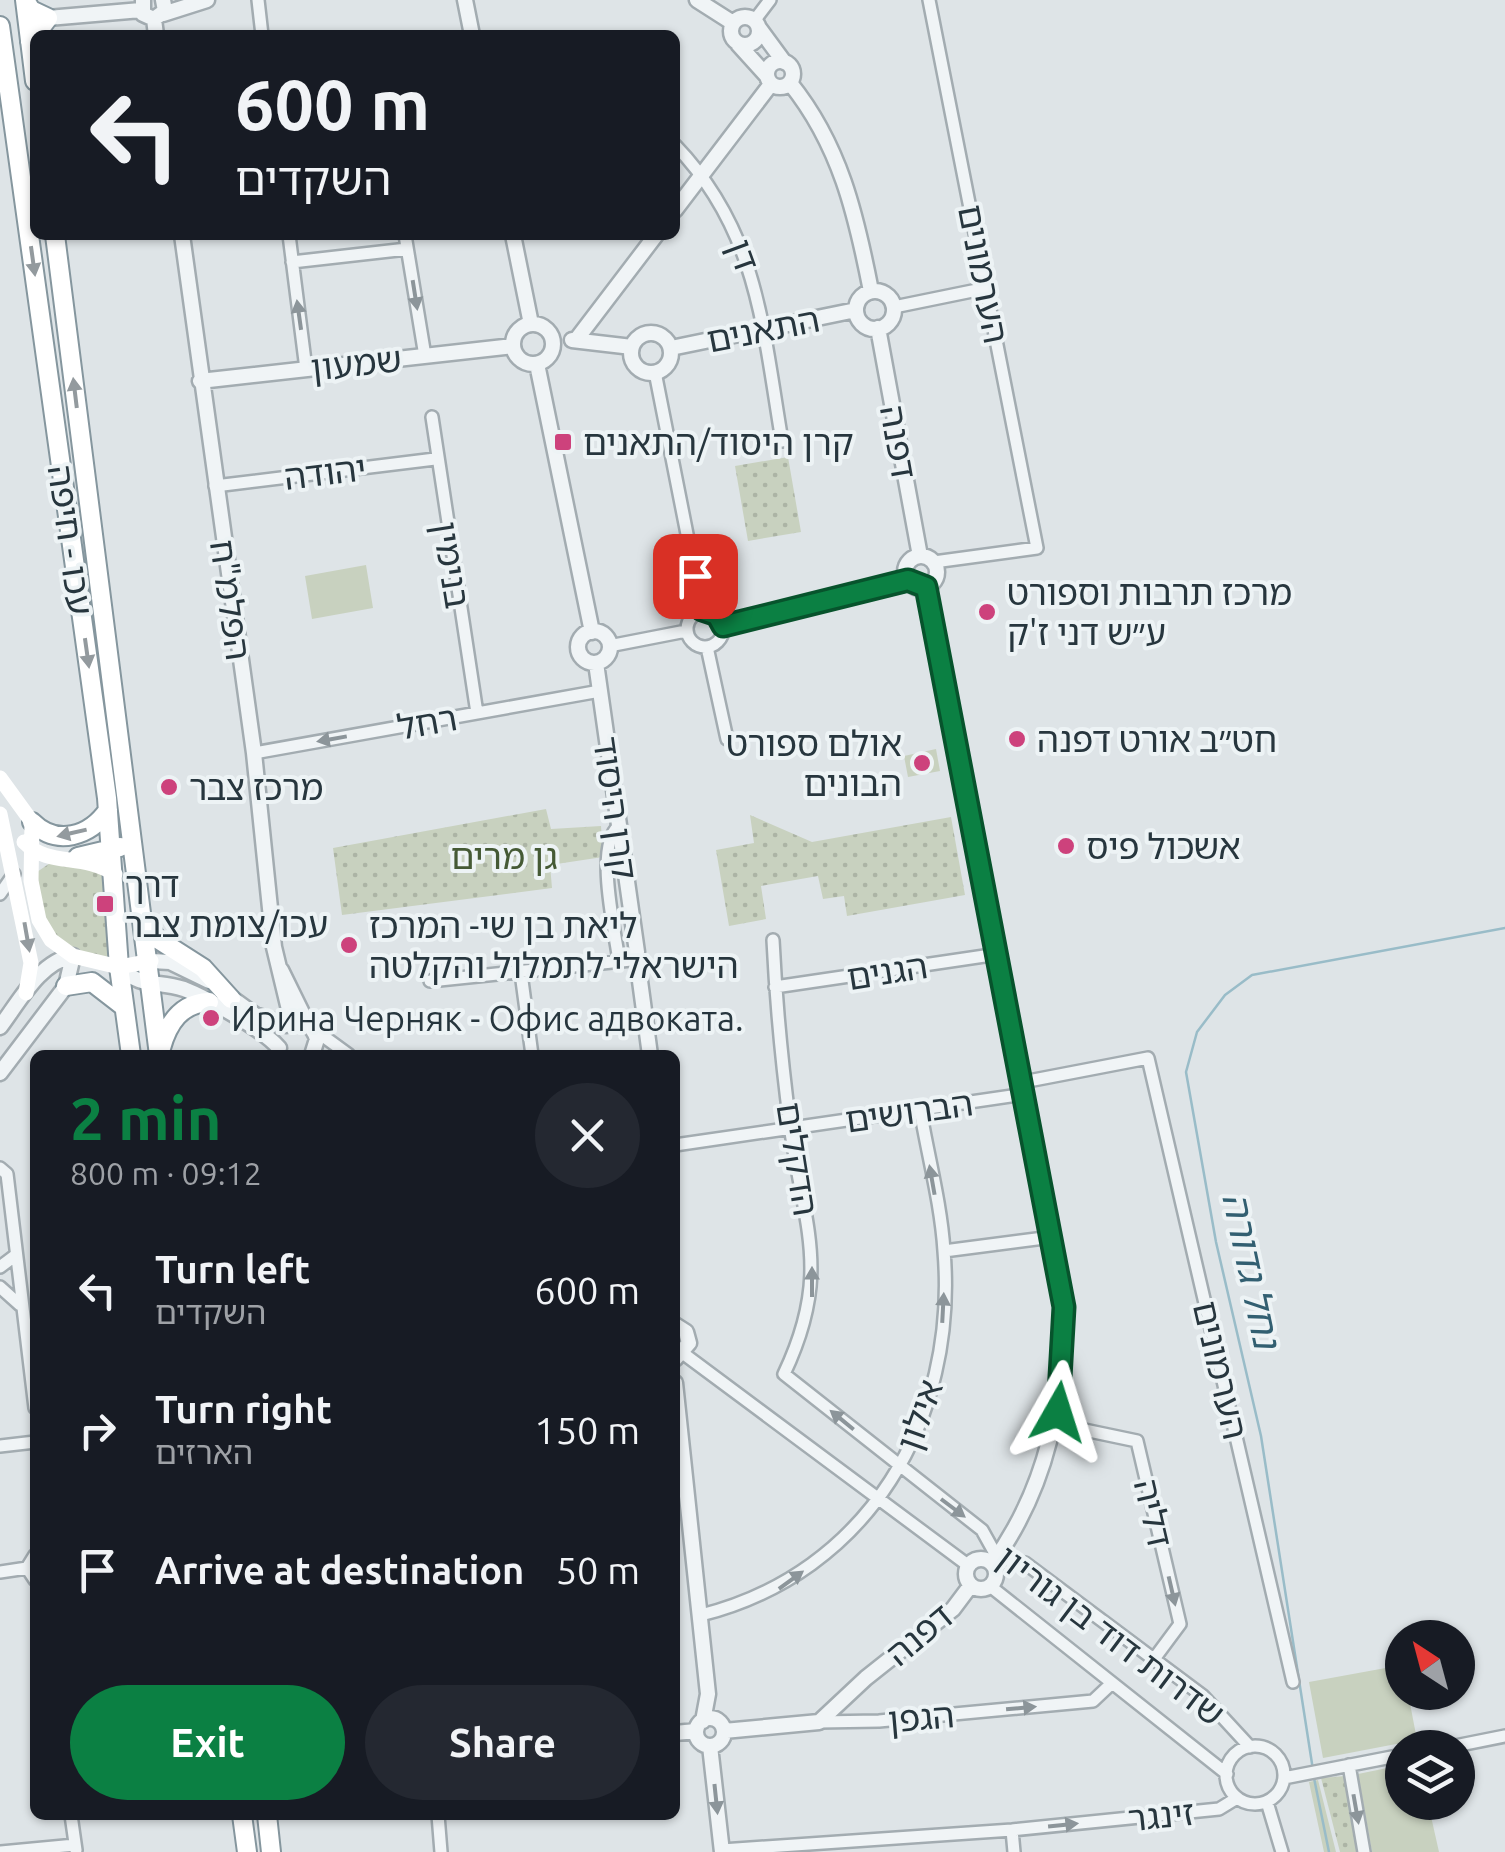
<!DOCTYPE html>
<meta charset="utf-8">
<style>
body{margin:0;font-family:Ubuntu,"Noto Sans Hebrew",sans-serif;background:#242831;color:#f1f3f6;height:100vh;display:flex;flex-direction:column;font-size:38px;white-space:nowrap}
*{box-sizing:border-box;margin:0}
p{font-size:32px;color:#9ea1a6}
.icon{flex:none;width:55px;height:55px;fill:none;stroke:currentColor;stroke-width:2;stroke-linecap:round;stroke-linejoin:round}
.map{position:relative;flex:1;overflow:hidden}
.side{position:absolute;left:30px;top:1050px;width:650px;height:770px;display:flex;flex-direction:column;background:#171b24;border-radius:15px;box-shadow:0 2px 8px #0004}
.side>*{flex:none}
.banner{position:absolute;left:30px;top:30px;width:650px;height:210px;border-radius:15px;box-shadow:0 2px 8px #0004;background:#171b24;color:#f1f3f6;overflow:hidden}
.needle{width:65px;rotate:324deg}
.controls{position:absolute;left:1385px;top:1620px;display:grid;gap:20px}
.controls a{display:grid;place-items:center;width:90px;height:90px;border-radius:50%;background:#171b24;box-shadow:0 2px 8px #0004;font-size:50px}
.pin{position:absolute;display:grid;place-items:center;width:85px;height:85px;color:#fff;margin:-42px;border-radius:20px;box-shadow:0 5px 15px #0006}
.me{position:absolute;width:110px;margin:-55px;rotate:6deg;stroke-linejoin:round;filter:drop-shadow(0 0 8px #0008)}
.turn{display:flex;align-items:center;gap:35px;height:210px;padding:0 40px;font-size:45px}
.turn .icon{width:130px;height:130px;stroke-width:2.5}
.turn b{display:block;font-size:70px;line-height:85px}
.round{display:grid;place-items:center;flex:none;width:105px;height:105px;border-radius:52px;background:#242831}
.head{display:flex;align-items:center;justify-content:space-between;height:170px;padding:0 40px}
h1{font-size:60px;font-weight:700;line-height:75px;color:#0b8043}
.primary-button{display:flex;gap:20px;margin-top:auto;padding:20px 40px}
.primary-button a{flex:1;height:115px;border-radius:60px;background:#0b8043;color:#fff;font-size:40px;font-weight:700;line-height:115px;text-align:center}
.primary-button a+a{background:#242831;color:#f1f3f6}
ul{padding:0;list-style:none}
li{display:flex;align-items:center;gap:30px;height:140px;padding:0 40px}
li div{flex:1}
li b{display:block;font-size:38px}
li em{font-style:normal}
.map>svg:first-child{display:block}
.grass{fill:#c8d1bf}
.park{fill:url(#park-dots)}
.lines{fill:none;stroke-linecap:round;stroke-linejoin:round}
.stream{stroke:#99bcc8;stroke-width:2.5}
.minor-casing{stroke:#a3acb1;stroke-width:16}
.tertiary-casing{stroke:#a3acb1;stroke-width:19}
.trunk-casing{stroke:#85969e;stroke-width:22}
.minor{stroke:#f0f4f6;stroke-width:11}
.tertiary{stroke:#f0f4f6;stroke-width:14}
.secondary{stroke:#fff;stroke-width:15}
.trunk{stroke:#fff;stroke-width:18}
.oneway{fill:#939a9e}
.oneway2{fill:#8c959a}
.route-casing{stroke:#07532c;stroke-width:25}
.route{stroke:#0b8043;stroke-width:18}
.poi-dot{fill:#cd427c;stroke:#edf3f5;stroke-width:4}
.labels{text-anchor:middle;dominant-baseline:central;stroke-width:8;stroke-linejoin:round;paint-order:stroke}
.street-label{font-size:35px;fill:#27363e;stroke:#edf3f5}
.poi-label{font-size:35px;fill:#27363e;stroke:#edf3f5;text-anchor:start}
.park-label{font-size:35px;fill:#455a35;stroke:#edf3f5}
.water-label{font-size:38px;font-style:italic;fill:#325f71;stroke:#edf3f5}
</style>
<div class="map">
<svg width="1505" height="1852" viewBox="0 0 1505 1852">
<defs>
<pattern id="park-dots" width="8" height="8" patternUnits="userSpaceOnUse" patternTransform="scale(2.5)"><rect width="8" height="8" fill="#c8d1bf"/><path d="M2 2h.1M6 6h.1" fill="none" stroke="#acb4a5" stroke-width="1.8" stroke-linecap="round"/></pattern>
</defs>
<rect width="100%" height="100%" fill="#dee4e7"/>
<path class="grass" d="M366,565L373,608L312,619L305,576Z
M936,749L940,771L908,777L904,756Z
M1402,1665V1692L1408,1693L1417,1740L1323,1758L1309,1682Z
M1402,1765V1802L1428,1803L1439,1852H1372L1358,1774Z
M1318,1780L1336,1852H1324L1309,1782Z"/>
<path class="park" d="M788,457L801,532L748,541L735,466Z
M546,809L551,829L601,826L603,857L550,865L552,888L342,915L333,848Z
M750,815L812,842L951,817L965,895L847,916L844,896L823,899L818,876L761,886L766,919L729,926L716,850L754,843Z
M53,861L84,865L105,877L109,960L77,952L46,929L37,872Z
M1345,1776L1358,1852H1340L1321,1778Z"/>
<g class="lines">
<path class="stream" d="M1313,1770L1261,1436L1216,1242L1186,1072L1197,1032L1225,995L1252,975L1505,928
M1314,1778L1329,1852"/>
<g class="minor-casing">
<path id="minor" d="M258,0L262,35
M929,0L1037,548L934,562
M754,21L770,0
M675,145C758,231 763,329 782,441
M289,235L306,369
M405,235L425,356
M292,262L407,249
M894,307L987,288
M655,372L702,610
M432,417L477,713
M215,486L435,459
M687 629a18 18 0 1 1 36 0a18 18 0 1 1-36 0Z
M723,626L908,580
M609,646L686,631
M707,647L727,739
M254,753L600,691
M618,827C595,847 615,931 619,961
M0,894L14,874
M773,940C776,1002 782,1064 790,1125C804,1228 832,1273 784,1374L982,1530L997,1557L1025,1563L1203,1696L1250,1747
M521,973L532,1055
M430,981L631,960
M775,987L998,954
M312,1028L349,1055
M1023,1082L1148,1058L1293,1682
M675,1145L1025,1094
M0,1168L7,1174L35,1408
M944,1251L1052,1237
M0,1267L16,1255
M0,1287L20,1305
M684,1354L969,1566
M1056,1424L1137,1441L1180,1624L1154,1659
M0,1446L35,1442
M35,1555L27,1568L35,1580
M0,1572L27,1568
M990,1586L1227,1774
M701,1615C868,1573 958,1420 944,1251C941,1204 928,1156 920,1109
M819,1722L879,1721L1093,1701L1111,1684
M1226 1775a29 29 0 1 1 58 0a29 29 0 1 1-58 0Z
M1445,1748L1505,1736
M1349,1765L1364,1852
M1284,1778L1402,1755
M1267,1802L1282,1852
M71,1815L76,1850
M438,1815L441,1852
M1012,1830L1014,1852
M722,1850L1012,1830L1219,1809L1237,1798
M1,1852L75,1845"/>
</g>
<g class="tertiary-casing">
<path id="tertiary" d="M143,0V14L154,19L165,11L163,0
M465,0L472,35
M697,0L733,23
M163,14L207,0
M731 31a14 14 0 1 1 28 0a14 14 0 1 1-28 0Z
M48,18L141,10
M154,19L156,35
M759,28L784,62
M738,44L767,76
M767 74a13 13 0 1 1 26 0a13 13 0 1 1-26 0Z
M790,83C840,145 856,214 871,291
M675,210L771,84
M182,235L254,753L274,947L292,1022
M513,235L531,324
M856 310a19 19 0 1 1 38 0a19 19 0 1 1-38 0Z
M513 344a20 20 0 1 1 40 0a20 20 0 1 1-40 0Z
M878,328L920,556
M631 353a20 20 0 1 1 40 0a20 20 0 1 1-40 0Z
M572,340L632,347
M576,340L656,235
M671,348L856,310
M537,364L592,632
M200,381L513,346
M905 572a16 16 0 1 1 32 0a16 16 0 1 1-32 0Z
M926,587L1064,1307C1063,1402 1049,1485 992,1564
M578 647a16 16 0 1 1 32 0a16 16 0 1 1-32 0Z
M596,663L637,952
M151,961L170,962L209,981
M638,966L650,1055
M119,967C142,989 156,980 184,989C207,998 263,1029 279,1048
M281,970L308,1025
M226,994L255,1015L286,1025
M288,1024C302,1019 313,1025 317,1039L312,1055
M0,1027C19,1002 40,961 73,956L66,986L0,1073
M675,1325L686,1332L689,1343L675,1359
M675,1383L708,1694L703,1721
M966 1574a15 15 0 1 1 30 0a15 15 0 1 1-30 0Z
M696 1732a14 14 0 1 1 28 0a14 14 0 1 1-28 0Z
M724,1731L819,1722L866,1678L953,1609L971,1585
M675,1733L696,1731
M710,1746L722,1852"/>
</g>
<g class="trunk-casing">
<path id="trunk" d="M25,0L35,81
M25,0L31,10L48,18L30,42
M0,26L107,798L119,967L131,1055
M55,235L159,1055
M32,822C57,847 90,836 108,810
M78,857L120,847
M147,924L156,938L203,968L231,999
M66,986L92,982L123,1006
M161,1048C168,1023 181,1003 209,1002
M242,1815L247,1852
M267,1815L271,1852"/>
</g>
<use href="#minor" class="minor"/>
<use href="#tertiary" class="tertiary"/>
<path class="secondary" d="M0,778L32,822L31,881L39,920L51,940L73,956L119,967L151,961
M0,814L31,963L26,993
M24,842C50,868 80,852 115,874"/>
<use href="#trunk" class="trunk"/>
</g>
<defs><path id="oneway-solid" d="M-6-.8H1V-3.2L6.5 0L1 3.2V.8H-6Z" transform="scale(2.5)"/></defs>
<g class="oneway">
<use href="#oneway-solid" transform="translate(33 261) rotate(82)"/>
<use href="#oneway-solid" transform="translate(75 393) rotate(-97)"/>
<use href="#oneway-solid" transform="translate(87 653) rotate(82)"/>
<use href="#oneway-solid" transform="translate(72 833) rotate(167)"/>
<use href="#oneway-solid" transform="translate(27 937) rotate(80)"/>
</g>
<g class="oneway2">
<use href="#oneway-solid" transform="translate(415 295) rotate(81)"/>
<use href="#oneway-solid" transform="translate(299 315) rotate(-98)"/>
<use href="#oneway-solid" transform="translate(332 739) rotate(170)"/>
<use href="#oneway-solid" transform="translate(932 1180) rotate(-100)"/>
<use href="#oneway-solid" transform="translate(812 1282) rotate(-90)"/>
<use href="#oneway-solid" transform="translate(943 1308) rotate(-87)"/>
<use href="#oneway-solid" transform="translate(842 1420) rotate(-141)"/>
<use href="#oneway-solid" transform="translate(953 1508) rotate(37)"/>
<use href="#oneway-solid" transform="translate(791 1580) rotate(-36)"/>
<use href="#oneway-solid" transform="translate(1172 1591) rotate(77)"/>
<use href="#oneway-solid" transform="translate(1021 1708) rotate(-5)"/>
<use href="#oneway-solid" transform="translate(716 1799) rotate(84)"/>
<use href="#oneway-solid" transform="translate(1356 1809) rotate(80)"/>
<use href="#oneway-solid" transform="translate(1063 1825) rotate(-6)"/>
</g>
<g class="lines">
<g class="route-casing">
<path id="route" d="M695,576L702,610L717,615L723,626L908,580L926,587L1064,1307L1058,1412"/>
</g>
<use href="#route" class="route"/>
</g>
<g class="poi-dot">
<rect x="553" y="432" width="20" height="20" rx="5"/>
<circle cx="987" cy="612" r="10"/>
<circle cx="1017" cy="739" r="10"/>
<circle cx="922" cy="763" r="10"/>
<circle cx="169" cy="787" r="10"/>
<circle cx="1066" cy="846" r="10"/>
<rect x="95" y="894" width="20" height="20" rx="5"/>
<circle cx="349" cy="945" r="10"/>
<circle cx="211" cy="1018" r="10"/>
</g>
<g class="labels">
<g class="street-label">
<text transform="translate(744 255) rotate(70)">דן</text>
<text transform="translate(984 274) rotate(79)">הערמונים</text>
<text transform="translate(763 329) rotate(-11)">התאנים</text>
<text transform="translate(356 363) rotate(-6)">שמעון</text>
<text transform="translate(899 442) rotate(80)">דפנה</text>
<text transform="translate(325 472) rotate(-7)">יהודה</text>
<text transform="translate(71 540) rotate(82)">עכו - חיפה</text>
<text transform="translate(452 565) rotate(81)">בנימין</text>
<text transform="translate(231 600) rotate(82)">הפלמ"ח</text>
<text transform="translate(427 722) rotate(-10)">רחל</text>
<text transform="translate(616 808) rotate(82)">קרן היסוד</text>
<text transform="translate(887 971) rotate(-9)">הגנים</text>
<text transform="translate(909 1111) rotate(-8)">הברושים</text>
<text transform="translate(798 1159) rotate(81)">הדקלים</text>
<text transform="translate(1221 1370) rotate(77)">הערמונים</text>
<text transform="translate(919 1415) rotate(-70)">אילון</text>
<text transform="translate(1154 1513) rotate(77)">דליה</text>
<text transform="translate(919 1634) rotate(-40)">דפנה</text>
<text transform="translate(1111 1635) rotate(37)">שדרות דוד בן גוריון</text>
<text transform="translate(921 1717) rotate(-5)">הגפן</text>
<text transform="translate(1161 1815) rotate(-6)">זינגר</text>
</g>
<g class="poi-label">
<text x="583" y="442">קרן היסוד/התאנים</text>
<text x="1007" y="592">מרכז תרבות וספורט<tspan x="1007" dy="40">ע״ש דני ז'ק</tspan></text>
<text x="1037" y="739">חט״ב אורט דפנה</text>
<text x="902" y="743" text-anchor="end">אולם ספורט<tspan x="902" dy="40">הבונים</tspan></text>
<text x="189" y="787">מרכז צבר</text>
<text x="1086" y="846">אשכול פיס</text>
<text x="125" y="884">דרך<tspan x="125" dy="40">עכו/צומת צבר</tspan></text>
<text x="369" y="925">ליאת בן שי- המרכז<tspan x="369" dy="40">הישראלי לתמלול והקלטה</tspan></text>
<text x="231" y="1018">Ирина Черняк - Офис адвоката.</text>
</g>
<g class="park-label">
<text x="504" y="856">גן מרים</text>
</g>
<g class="water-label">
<text transform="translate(1252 1270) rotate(78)">נחל גדורה</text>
</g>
</g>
</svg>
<div class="controls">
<a><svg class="needle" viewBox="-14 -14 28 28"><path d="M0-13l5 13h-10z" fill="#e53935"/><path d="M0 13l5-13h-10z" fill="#9ea1a6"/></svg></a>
<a><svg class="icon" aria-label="layers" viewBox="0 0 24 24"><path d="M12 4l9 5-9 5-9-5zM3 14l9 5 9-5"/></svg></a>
</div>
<div class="pin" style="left:695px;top:576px;background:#d93025"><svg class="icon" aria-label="arrive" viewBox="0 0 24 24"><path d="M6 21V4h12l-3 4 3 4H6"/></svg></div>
<svg class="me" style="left:1058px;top:1412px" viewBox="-20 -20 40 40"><path d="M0-17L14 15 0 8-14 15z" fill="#0b8043" stroke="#fff" stroke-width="4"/></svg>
<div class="banner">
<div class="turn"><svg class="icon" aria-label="left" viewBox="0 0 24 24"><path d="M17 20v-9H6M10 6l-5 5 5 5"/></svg><div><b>600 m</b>השקדים</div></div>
</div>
<section class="side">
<div class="head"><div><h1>2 min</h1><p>800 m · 09:12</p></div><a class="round"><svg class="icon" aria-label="close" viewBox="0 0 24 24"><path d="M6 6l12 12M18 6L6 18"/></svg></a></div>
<ul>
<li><svg class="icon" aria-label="left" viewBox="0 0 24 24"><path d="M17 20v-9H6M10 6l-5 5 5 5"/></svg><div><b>Turn left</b><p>השקדים</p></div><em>600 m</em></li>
<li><svg class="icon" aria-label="right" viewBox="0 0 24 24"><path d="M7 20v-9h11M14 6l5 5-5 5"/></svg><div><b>Turn right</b><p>הארזים</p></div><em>150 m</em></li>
<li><svg class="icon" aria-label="arrive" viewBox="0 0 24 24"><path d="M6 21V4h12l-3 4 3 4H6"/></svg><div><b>Arrive at destination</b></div><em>50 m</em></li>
</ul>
<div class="primary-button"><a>Exit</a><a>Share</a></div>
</section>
</div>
